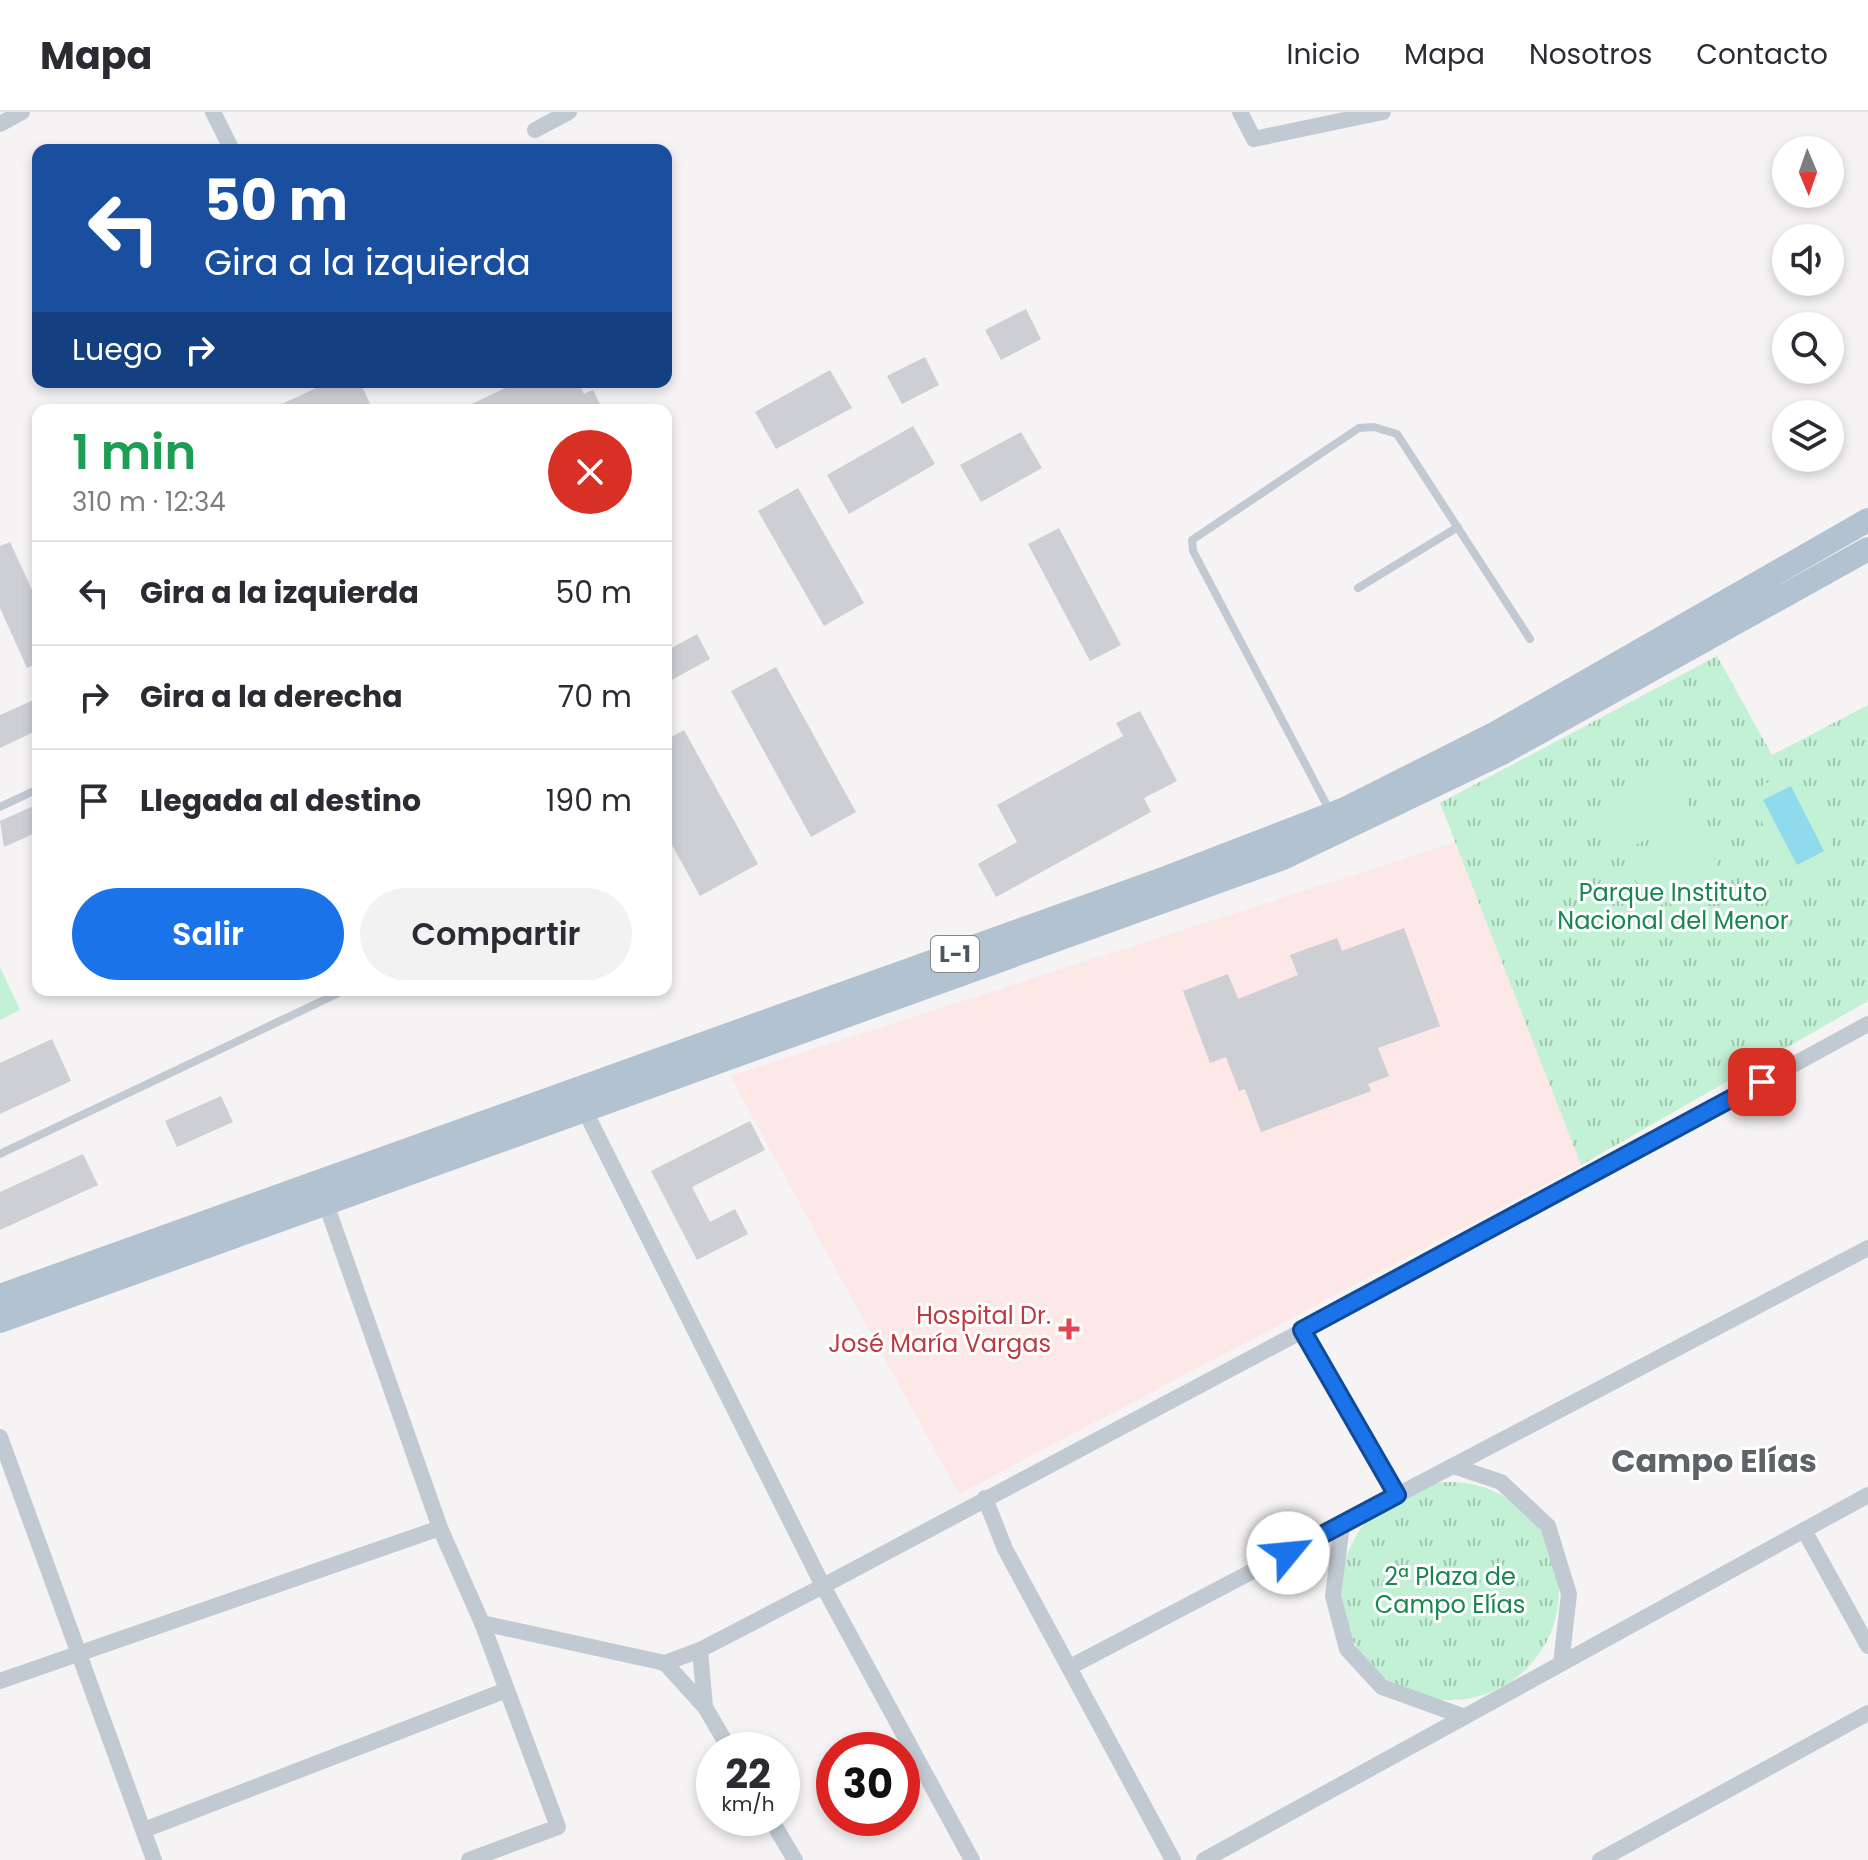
<!DOCTYPE html>
<html lang="es">
<meta charset="utf-8">
<style>
body{margin:0;font-family:Poppins,sans-serif;background:#f2f2f3;color:#2b2b33;height:100vh;display:flex;flex-direction:column;font-size:30px;white-space:nowrap}
*{box-sizing:border-box;margin:0}
p{font-size:26px;color:#7c7c81}
.icon{flex:none;width:44px;height:44px;fill:none;stroke:currentColor;stroke-width:2;stroke-linecap:round;stroke-linejoin:round}
.map{position:relative;flex:1;overflow:hidden}
.panel{position:absolute;left:32px;top:292px;width:640px;height:592px;display:flex;flex-direction:column;background:#fff;border-radius:16px;box-shadow:0 4px 12px #0003}
.panel>*{flex:none}
.banner{position:absolute;left:32px;top:32px;width:640px;height:244px;border-radius:16px;box-shadow:0 4px 12px #0003;background:#1a4fa0;color:#fff;overflow:hidden}
.needle{width:52px;rotate:178deg}
.fabs{position:absolute;left:1772px;top:24px;display:grid;gap:16px}
.fabs a{display:grid;place-items:center;width:72px;height:72px;border-radius:50%;background:#fff;box-shadow:0 4px 12px #0003;font-size:40px}
.speed{position:absolute;left:696px;top:1620px;display:flex;gap:16px;font-size:40px;font-weight:700;text-align:center}
.speed>*{display:grid;place-content:center;width:104px;height:104px;border-radius:50%;background:#fff;box-shadow:0 4px 12px #0003;line-height:1}
.speed small{font-size:20px;font-weight:400}
.speed .limit{border:12px solid #d22;background:#fff;color:#111}
.pin{position:absolute;display:grid;place-items:center;width:68px;height:68px;color:#fff;margin:-34px;border-radius:16px;box-shadow:0 4px 12px #0006}
.me{position:absolute;width:88px;margin:-44px;rotate:62deg;stroke-linejoin:round;filter:drop-shadow(0 0 6px #0008)}
.turn{display:flex;align-items:center;gap:28px;height:168px;padding:0 40px;font-size:36px}
.turn .icon{width:104px;height:104px;stroke-width:2.5}
.turn b{display:block;font-size:56px;line-height:68px}
.then{display:flex;align-items:center;height:76px;padding:0 40px;background:#0003;gap:16px;font-size:30px}
.round{display:grid;place-items:center;flex:none;width:84px;height:84px;border-radius:42px;background:#f2f2f3}
.overview{display:flex;align-items:center;justify-content:space-between;height:136px;padding:0 40px}
h1{font-size:48px;font-weight:600;line-height:60px;color:#1e9e55}
.primary-button{display:flex;gap:16px;margin-top:auto;padding:16px 40px}
.primary-button a{flex:1;height:92px;border-radius:48px;background:#1a73e8;color:#fff;font-size:32px;font-weight:600;line-height:92px;text-align:center}
.primary-button a+a{background:#f2f2f3;color:#2b2b33}
ul{padding:0;list-style:none}
li{display:flex;align-items:center;gap:24px;height:104px;padding:0 40px;border-top:2px solid #e1e1e2}
li div{flex:1}
li b{display:block;font-size:30px}
li em{font-style:normal}
header{display:flex;align-items:center;gap:48px;box-sizing:border-box;height:112px;padding:0 40px;background:#fff;border-bottom:2px solid #e1e1e2}
header strong{font-size:38px}
nav{display:flex;gap:44px;margin-inline-start:auto;font-size:28px}
.map>svg:first-child{display:block}
.medical{fill:#fce8e6}
.grass{fill:url(#grass-tufts)}
.pitch{fill:#c3f1d5}
.water{fill:#90daee}
.building{fill:#cdcfd5}
.lines{fill:none;stroke-linecap:round;stroke-linejoin:round}
.service{stroke:#c1cad2;stroke-width:8}
.minor{stroke:#c1cad2;stroke-width:16}
.primary{stroke:#b3c2d1;stroke-width:24}
.route-casing{stroke:#114b97;stroke-width:20}
.route{stroke:#1a73e8;stroke-width:14}
.health-dot{fill:#e0444e;stroke:#fff;stroke-width:3}
.labels{text-anchor:middle;dominant-baseline:central;stroke-width:6;stroke-linejoin:round;paint-order:stroke}
.shield{fill:#fff;stroke:#808990;stroke-width:2}
.shield-label{font-size:22px;font-weight:bold;fill:#4a5661}
.park-label{font-size:24px;fill:#17864f;stroke:#fff}
.health-label{font-size:24px;fill:#be3a42;stroke:#fff;text-anchor:end}
.district-label{font-size:32px;font-weight:bold;fill:#5f6368;stroke:#fff}
</style>
<header>
<strong>Mapa</strong>
<nav><a>Inicio</a><a>Mapa</a><a>Nosotros</a><a>Contacto</a></nav>
</header>
<div class="map">
<svg width="1868" height="1748" viewBox="0 0 1868 1748">
<defs>
<pattern id="grass-tufts" width="24" height="20" patternUnits="userSpaceOnUse" patternTransform="scale(2)"><rect width="24" height="20" fill="#c3f1d5"/><path d="M3 7l-1-3M5 7V3M7 7l1-3M15 17l-1-3M17 17v-4M19 17l1-3" fill="none" stroke="#a0c6b0"/></pattern>
</defs>
<rect width="100%" height="100%" fill="#f5f3f3"/>
<path class="medical" d="M1456,730L1581,1053L959,1382L730,964Z"/>
<path class="grass" d="M1717,544L1772,643L1868,593V889L1581,1053L1440,691Z
M1341 1479a109 109 0 1 1 218 0a109 109 0 1 1-218 0Z"/>
<path class="pitch" d="M1868,630V668L1854,641Z
M1794,657L1838,743L1791,767L1747,681Z
M1671,659L1693,703L1620,741L1597,697Z
M1697,714L1722,762L1651,798L1626,749Z
M0,855L20,898L0,908Z"/>
<path class="water" d="M1791,674L1824,739L1797,753L1763,688Z"/>
<path class="building" d="M1026,197L1041,227L1001,248L985,218Z
M925,245L939,273L902,292L887,264Z
M830,258L852,296L776,337L755,300Z
M329,270H360L373,298H269Z
M518,270H578L584,282L593,278L603,298H459Z
M913,314L935,352L849,402L827,363Z
M1021,320L1042,356L981,390L960,353Z
M798,376L864,491L824,514L758,399Z
M1059,416L1121,533L1090,549L1028,432Z
M10,430L38,491V551L27,556L0,496V434Z
M697,522L710,547L666,571V539Z
M776,555L856,700L811,725L731,579Z
M38,586V618L0,636V603Z
M1140,599L1177,669L1144,686L1151,700L996,785L978,752L1017,730L997,693L1123,624L1116,611Z
M684,618L758,752L700,784L666,722V628Z
M38,692V720L4,735L0,709Z
M1404,816L1440,914L1378,936L1389,964L1368,972L1371,979L1261,1020L1245,977L1239,979L1226,945L1210,951L1183,879L1228,862L1238,887L1298,863L1290,843L1337,826L1342,839Z
M52,927L71,969L0,1002V951Z
M221,984L233,1010L177,1035L165,1009Z
M750,1009L765,1038L692,1075L710,1110L735,1097L748,1122L697,1148L651,1059Z
M83,1042L98,1073L0,1118V1080Z"/>
<g class="lines">
<path class="service" d="M1358,476L1458,415
M0,695L38,677
M1331,701L1193,439L1192,428L1359,316L1374,315L1397,322L1530,527
M0,1042L345,878"/>
<path class="minor" d="M213,0L232,38
M1240,0L1254,27L1383,0
M0,12L22,0
M535,18L569,0
M580,989L823,1474L972,1748
M325,1089L440,1416L482,1511L558,1715L469,1748
M1302,1218L1397,1383
M0,1325L154,1748
M1453,1354L1501,1370L1548,1414L1569,1482L1561,1552
M985,1386L1005,1437L1173,1748
M1342,1413L1333,1484L1347,1537L1382,1575L1465,1605
M1804,1418L1868,1534
M482,1511L665,1551L705,1595L730,1638
M700,1538L705,1595
M665,1551L700,1538L823,1474L1445,1143L1868,912
M1070,1555L1868,1136
M0,1569L440,1416
M770,1706L795,1748
M144,1718L504,1579
M1204,1748L1868,1383
M1600,1748L1868,1601"/>
<path class="primary" d="M0,1184L1166,766L1345,697L1496,621L1868,408
M0,1209L1283,746L1502,641L1868,437"/>
</g>
<g class="lines">
<g class="route-casing">
<path id="route" d="M1288,1441L1397,1383L1302,1218L1762,970"/>
</g>
<use href="#route" class="route"/>
</g>
<path class="health-dot" d="M1065 1205h8v8h8v8h-8v8h-8v-8h-8v-8h8z"/>
<g class="labels">
<rect class="shield" x="931" y="824" width="48" height="36" rx="6"/>
<g class="shield-label">
<text x="955" y="842">L-1</text>
</g>
<g class="park-label">
<text x="1673" y="780">Parque Instituto<tspan x="1673" dy="28">Nacional del Menor</tspan></text>
<text x="1450" y="1464">2ª Plaza de<tspan x="1450" dy="28">Campo Elías</tspan></text>
</g>
<g class="health-label">
<text x="1051" y="1203">Hospital Dr.<tspan x="1051" dy="28">José María Vargas</tspan></text>
</g>
<g class="district-label">
<text x="1714" y="1348">Campo Elías</text>
</g>
</g>
</svg>
<div class="fabs">
<a><svg class="needle" viewBox="-14 -14 28 28"><path d="M0-13l5 13h-10z" fill="#e53935"/><path d="M0 13l5-13h-10z" fill="#7c7c81"/></svg></a>
<a><svg class="icon" aria-label="sound" viewBox="0 0 24 24"><path d="M4 9h4l5-4v14l-5-4H4zM17 9q2 3 0 6"/></svg></a>
<a><svg class="icon" aria-label="search" viewBox="0 0 24 24"><circle cx="10" cy="10" r="6"/><path d="M15 15l6 6"/></svg></a>
<a><svg class="icon" aria-label="layers" viewBox="0 0 24 24"><path d="M12 4l9 5-9 5-9-5zM3 14l9 5 9-5"/></svg></a>
</div>
<div class="speed"><div>22<small>km/h</small></div><div class="limit">30</div></div>
<div class="pin" style="left:1762px;top:970px;background:#d93025"><svg class="icon" aria-label="arrive" viewBox="0 0 24 24"><path d="M6 21V4h12l-3 4 3 4H6"/></svg></div>
<svg class="me" style="left:1288px;top:1441px" viewBox="-20 -20 40 40"><circle r="19" fill="#fff"/><path d="M0-13L10 11 0 6-10 11z" fill="#1a73e8"/></svg>
<div class="banner">
<div class="turn"><svg class="icon" aria-label="left" viewBox="0 0 24 24"><path d="M17 20v-9H6M10 6l-5 5 5 5"/></svg><div><b>50 m</b>Gira a la izquierda</div></div>
<div class="then">Luego<svg class="icon" aria-label="right" viewBox="0 0 24 24"><path d="M7 20v-9h11M14 6l5 5-5 5"/></svg></div>
</div>
<section class="panel">
<div class="overview"><div><h1>1 min</h1><p>310 m · 12:34</p></div><a class="round" style="background:#d93025;color:#fff"><svg class="icon" aria-label="close" viewBox="0 0 24 24"><path d="M6 6l12 12M18 6L6 18"/></svg></a></div>
<ul>
<li><svg class="icon" aria-label="left" viewBox="0 0 24 24"><path d="M17 20v-9H6M10 6l-5 5 5 5"/></svg><div><b>Gira a la izquierda</b></div><em>50 m</em></li>
<li><svg class="icon" aria-label="right" viewBox="0 0 24 24"><path d="M7 20v-9h11M14 6l5 5-5 5"/></svg><div><b>Gira a la derecha</b></div><em>70 m</em></li>
<li><svg class="icon" aria-label="arrive" viewBox="0 0 24 24"><path d="M6 21V4h12l-3 4 3 4H6"/></svg><div><b>Llegada al destino</b></div><em>190 m</em></li>
</ul>
<div class="primary-button"><a>Salir</a><a>Compartir</a></div>
</section>
</div>
